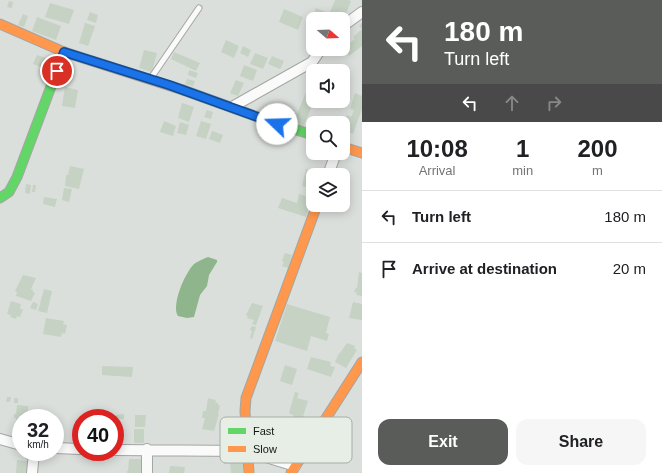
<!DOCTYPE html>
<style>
body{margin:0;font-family:Helvetica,sans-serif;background:#f6f6f6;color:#202124;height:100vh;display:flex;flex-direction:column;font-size:15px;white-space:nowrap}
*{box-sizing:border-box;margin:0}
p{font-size:13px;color:#757577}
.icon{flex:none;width:22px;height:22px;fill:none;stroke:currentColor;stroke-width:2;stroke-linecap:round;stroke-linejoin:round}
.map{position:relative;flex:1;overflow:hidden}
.drawer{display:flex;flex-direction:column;background:#fff;width:300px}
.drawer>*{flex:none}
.banner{background:#5a5c5a;color:#fff;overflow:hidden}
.needle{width:26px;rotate:109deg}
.fabs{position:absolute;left:306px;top:12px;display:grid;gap:8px}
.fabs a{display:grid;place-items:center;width:44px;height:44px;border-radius:8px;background:#fff;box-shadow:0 2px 10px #0003;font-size:20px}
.speed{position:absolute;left:12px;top:409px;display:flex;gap:8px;font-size:20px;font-weight:700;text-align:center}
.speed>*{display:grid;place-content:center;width:52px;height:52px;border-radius:50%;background:#fff;box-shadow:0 2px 10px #0003;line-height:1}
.speed small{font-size:10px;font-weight:400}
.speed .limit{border:6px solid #d22;background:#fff;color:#111}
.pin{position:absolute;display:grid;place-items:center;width:34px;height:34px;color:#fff;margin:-17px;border:2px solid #fff;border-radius:50%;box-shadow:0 1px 4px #0007}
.me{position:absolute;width:44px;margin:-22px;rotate:291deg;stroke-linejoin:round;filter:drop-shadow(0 0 3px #0008)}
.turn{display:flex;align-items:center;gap:14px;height:84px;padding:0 16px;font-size:18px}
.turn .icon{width:52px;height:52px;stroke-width:2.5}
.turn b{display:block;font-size:28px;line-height:34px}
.lanes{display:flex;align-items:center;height:38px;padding:0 16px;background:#0003;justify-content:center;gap:20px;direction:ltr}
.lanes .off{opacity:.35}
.eta{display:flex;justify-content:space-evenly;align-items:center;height:68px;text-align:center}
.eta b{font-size:24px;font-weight:800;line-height:28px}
.action{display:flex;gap:8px;margin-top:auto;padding:8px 16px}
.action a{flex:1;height:46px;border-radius:12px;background:#5a5c5a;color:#fff;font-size:16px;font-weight:800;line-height:46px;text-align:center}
.action a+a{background:#f6f6f6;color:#202124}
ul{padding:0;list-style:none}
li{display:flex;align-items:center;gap:12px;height:52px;padding:0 16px;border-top:1px solid #e0e0e0}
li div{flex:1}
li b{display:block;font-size:15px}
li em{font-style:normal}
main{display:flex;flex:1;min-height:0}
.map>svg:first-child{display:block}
.water{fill:#8eb58b}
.building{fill:#c5d2c4}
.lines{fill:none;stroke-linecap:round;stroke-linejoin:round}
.lane-casing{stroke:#a3a6a3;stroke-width:7}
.street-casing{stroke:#a3a6a3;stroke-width:12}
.fast-casing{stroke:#a3a6a3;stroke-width:11}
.slow-casing{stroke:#a3a6a3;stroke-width:11}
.lane{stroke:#fafafa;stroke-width:5}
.street{stroke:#fafafa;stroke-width:10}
.fast{stroke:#63d668;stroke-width:9}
.slow{stroke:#ff974d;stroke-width:9}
.route-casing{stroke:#114b97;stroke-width:10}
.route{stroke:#1a73e8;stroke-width:7}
.key{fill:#e7eee6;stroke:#a8ada7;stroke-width:1}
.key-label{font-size:11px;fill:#141614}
</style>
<main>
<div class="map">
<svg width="362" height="473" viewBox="0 0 362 473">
<rect width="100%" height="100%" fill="#dbdfdb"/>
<path class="water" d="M208,257L217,260V262L209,275L207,286L200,295L194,317L187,318L178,316C171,305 185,273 194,264C198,261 203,259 208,257Z"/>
<path class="building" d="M335,0H348L351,1L344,19H335L336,15L330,12Z
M9,1L13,2L12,8L7,7Z
M50,3L74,10L69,24L45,17Z
M316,8L333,15L331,19H316L312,17Z
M284,9L303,17L298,30L279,22Z
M90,12L98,15L96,23L87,20Z
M23,14L28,16L24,27L18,25Z
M37,17L61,26L56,40L32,31Z
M85,23L95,26L88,46L79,43Z
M362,23V46L349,56L343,48L355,39L353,37L362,29L359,26Z
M313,32V40L309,38Z
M226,40L239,46L234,58L221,52Z
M243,46L251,50L248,57L240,53Z
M144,50L157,53L152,72L139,68Z
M174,52L200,63L196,71L171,59Z
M255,53L268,58L263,69L250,64Z
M37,55L55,61L51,71L33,64Z
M272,56L284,61L280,69L268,64Z
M244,65L257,70L253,81L240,76Z
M189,70L198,73L196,78L188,75Z
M187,79L195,81L193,86L185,84Z
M236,80L244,83L238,96L230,93Z
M65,87L78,90L75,108L62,106Z
M306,92L313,95L314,101L303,127L279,118L283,109L297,114Z
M355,93L362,96V109L353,134L343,130V125L347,115L351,117L354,110L350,109Z
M182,103L194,107L189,122L178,118Z
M207,110L213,112L211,119L204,117Z
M164,121L176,126L173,136L160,132Z
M201,121L211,124L206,139L196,136Z
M180,122L189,125L186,135L177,133Z
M212,131L223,135L220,143L209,139Z
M70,166L84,169L79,189L65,186L66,175H68Z
M306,169L318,173V175H313V189L302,186Z
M26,184L31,185L30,194L25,193Z
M33,185H36L35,192H32Z
M64,188L72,189L69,202L62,200Z
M299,194L312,198L306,217L278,208L282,198L297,203Z
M44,197L57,199L55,207L43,204Z
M285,253L292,255L288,268L282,266L284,262L282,261Z
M359,272L362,273V296L356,295L357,293L354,292L356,288H357Z
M23,275L36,278L31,289L33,290V292L35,293L31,301L16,296L17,292L15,291Z
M44,289L52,291L47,313L38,311Z
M11,301L21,304L20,309H23L20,317L17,316L16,319L10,317L11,315L7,314Z
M33,302L38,304L36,310L30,308Z
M353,302L362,304V320L349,318Z
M252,303L263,306L256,325L252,324L254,320L247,318L248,316L246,315Z
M287,304L330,317L326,333L329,334L327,341L311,336L307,351L275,341Z
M46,318L64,321L63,324L67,325L65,334L62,333L61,337L43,334Z
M252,326L256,327L252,339L250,338L252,331L250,330Z
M347,343L355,346L354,348L357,350L346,368L335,362L339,353H340Z
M311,357L331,362L330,366L335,367L331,377L307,369Z
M285,365L297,369L292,385L280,381Z
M102,366L133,367L132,377L102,375Z
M295,392L299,393L297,398L308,401L301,423L293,420L294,416L289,413Z
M7,397H11L10,402H6Z
M14,398H18V403H14Z
M208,398L216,400L215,402L218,403V405H220L218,414H219L214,431L202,429L205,418H202L203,411H206Z
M17,405L28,406V418H21V422H16V418H14V414H16Z
M124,414V419H116V415Z
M135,415H146L145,427H135Z
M134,429H144V443H134Z
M25,455H29V460L25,459Z
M224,458H230V459L232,460V462H229V464H224Z
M129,459H141V473H127V471H128Z
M17,460L27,461V466H29V473H16Z
M230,462H243V473H231Z
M170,466L185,467L184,473H169Z"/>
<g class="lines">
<g class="lane-casing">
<path id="lane" d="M151,78L199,8"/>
</g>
<g class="street-casing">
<path id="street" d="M343,26L362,12
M232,107L312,62L321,49
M328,175L336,153
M0,439L21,445
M55,448L81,449
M115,450L247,451L295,466
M32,473L34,452
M147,473V449"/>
</g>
<g class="fast-casing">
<path id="fast" d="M183,90L277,124L313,135
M0,198L9,192L17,177L64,52"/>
</g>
<g class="slow-casing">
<path id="slow" d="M0,24L64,52L183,90
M343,147L362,153
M249,473L245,411L246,398L317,205
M291,473L362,362"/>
</g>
<use href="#lane" class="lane"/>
<use href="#street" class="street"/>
<use href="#fast" class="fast"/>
<use href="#slow" class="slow"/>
</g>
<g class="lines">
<g class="route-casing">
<path id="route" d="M57,71L64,52L169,85L277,124"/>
</g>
<use href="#route" class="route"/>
</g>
<rect x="220" y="417" width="132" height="46" rx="6" class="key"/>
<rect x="228" y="428" width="18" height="6" fill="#63d668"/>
<rect x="228" y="446" width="18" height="6" fill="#ff974d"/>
<g class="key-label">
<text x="253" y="435">Fast</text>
<text x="253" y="453">Slow</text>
</g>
</svg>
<div class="fabs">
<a><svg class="needle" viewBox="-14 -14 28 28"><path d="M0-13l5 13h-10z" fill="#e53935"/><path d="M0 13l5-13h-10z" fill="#757577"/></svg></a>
<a><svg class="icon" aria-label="sound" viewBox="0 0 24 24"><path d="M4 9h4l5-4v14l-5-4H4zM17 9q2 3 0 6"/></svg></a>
<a><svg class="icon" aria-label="search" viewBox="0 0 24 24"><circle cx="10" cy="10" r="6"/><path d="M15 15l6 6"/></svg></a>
<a><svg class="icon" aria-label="layers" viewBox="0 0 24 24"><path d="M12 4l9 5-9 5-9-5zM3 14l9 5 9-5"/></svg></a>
</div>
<div class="speed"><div>32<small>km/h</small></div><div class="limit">40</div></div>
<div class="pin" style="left:57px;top:71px;background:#d93025"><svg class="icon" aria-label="arrive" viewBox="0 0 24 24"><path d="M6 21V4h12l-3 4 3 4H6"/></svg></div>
<svg class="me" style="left:277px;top:124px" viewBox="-20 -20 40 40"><circle r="19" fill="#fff"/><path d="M0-13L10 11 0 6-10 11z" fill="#1a73e8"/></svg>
</div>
<section class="drawer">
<div class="banner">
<div class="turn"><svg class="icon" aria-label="left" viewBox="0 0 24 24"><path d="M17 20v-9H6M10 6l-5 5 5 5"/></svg><div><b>180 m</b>Turn left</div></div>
<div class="lanes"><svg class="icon" aria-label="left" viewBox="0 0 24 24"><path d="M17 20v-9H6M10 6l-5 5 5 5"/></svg><svg class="icon off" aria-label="ahead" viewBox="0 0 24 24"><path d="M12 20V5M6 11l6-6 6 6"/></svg><svg class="icon off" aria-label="right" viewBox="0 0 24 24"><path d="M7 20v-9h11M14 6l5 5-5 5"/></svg></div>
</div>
<div class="eta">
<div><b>10:08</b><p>Arrival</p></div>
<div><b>1</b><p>min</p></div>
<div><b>200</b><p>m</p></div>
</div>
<ul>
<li><svg class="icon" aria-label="left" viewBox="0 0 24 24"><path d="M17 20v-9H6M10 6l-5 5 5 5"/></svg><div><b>Turn left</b></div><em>180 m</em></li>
<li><svg class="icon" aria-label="arrive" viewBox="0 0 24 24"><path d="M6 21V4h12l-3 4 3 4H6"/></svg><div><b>Arrive at destination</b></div><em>20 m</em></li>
</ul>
<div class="action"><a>Exit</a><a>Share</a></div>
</section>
</main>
